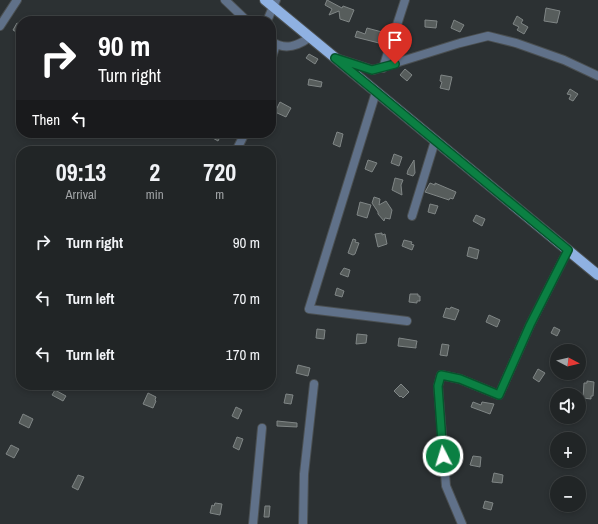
<!DOCTYPE html>
<meta charset="utf-8">
<style>
body{margin:0;font-family:"Archivo Narrow",sans-serif;background:#2d3132;color:#f1f3f6;height:100vh;display:flex;flex-direction:column;font-size:15px;white-space:nowrap}
*{box-sizing:border-box;margin:0}
p{font-size:13px;color:#a2a5a7}
.icon{flex:none;width:22px;height:22px;fill:none;stroke:currentColor;stroke-width:2;stroke-linecap:round;stroke-linejoin:round}
.map{position:relative;flex:1;overflow:hidden}
.side{position:absolute;left:16px;top:146px;width:260px;height:244px;display:flex;flex-direction:column;background:#212526;border-radius:16px;box-shadow:0 2px 6px #0003,0 0 0 1px #3e4243}
.side>*{flex:none}
.banner{position:absolute;left:16px;top:16px;width:260px;height:122px;border-radius:16px;box-shadow:0 2px 6px #0003,0 0 0 1px #3e4243;background:#202124;color:#fff;overflow:hidden}
.needle{width:26px;rotate:97deg}
.controls{position:absolute;left:550px;top:344px;display:grid;gap:8px}
.controls a{display:grid;place-items:center;width:36px;height:36px;border-radius:50%;background:#212526;box-shadow:0 2px 6px #0003,0 0 0 1px #3e4243;font-size:20px}
.pin{position:absolute;display:grid;place-items:center;width:34px;height:34px;color:#fff;margin:-41px -17px;border-radius:50% 50% 50% 0;rotate:-45deg;box-shadow:0 0 4px #0007}
.pin .icon{rotate:45deg}
.me{position:absolute;width:44px;margin:-22px;rotate:355deg;stroke-linejoin:round;filter:drop-shadow(0 0 3px #0008)}
.turn{display:flex;align-items:center;gap:14px;height:84px;padding:0 16px;font-size:18px}
.turn .icon{width:52px;height:52px;stroke-width:2.5}
.turn b{display:block;font-size:28px;line-height:34px}
.then{display:flex;align-items:center;height:38px;padding:0 16px;background:#0003;gap:8px;font-size:15px}
.eta{display:flex;justify-content:space-evenly;align-items:center;height:68px;text-align:center}
.eta b{font-size:24px;font-weight:700;line-height:28px}
ul{padding:0;list-style:none}
li{display:flex;align-items:center;gap:12px;height:56px;padding:0 16px}
li div{flex:1}
li b{display:block;font-size:15px}
li em{font-style:normal}
.map>svg:first-child{display:block}
.building{fill:#575d5c;stroke:#808686}
.lines{fill:none;stroke-linecap:round;stroke-linejoin:round}
.minor-casing{stroke:#4a4f51;stroke-width:10}
.major-casing{stroke:#4a4f51;stroke-width:12}
.minor{stroke:#607189;stroke-width:8}
.major{stroke:#8fb1e2;stroke-width:10}
.route-casing{stroke:#07532c;stroke-width:10}
.route{stroke:#0b8043;stroke-width:7}
</style>
<div class="map">
<svg width="598" height="524" viewBox="0 0 598 524">
<rect width="100%" height="100%" fill="#2c3133"/>
<path class="building" d="M327,0L342,8L343,6L354,10L349,22L340,19L339,11L329,15L332,9L325,5Z
M546,8L560,11L557,23L544,21Z
M517,16L523,20L521,23L528,27L524,34L517,30L519,27L513,24Z
M425,20L437,21L436,28L425,27Z
M454,20L464,25L460,32L451,28Z
M17,23L21,25V35L13,30Z
M367,28L382,32L379,43L355,37L357,31L365,34Z
M309,54L318,59L315,64L306,58Z
M405,69L412,75L407,81L400,75Z
M441,75L452,77L449,90L440,88L442,82L440,81Z
M309,79L322,82L321,87L308,85Z
M570,89L578,94L573,101L569,99L571,95L567,94Z
M280,102L291,108L286,117L275,112Z
M337,132L343,134L340,147L333,144Z
M204,133H222L218,141Z
M394,154L402,157L399,166L391,163Z
M368,160L377,163L372,172L365,169Z
M414,160L415,173L413,176L407,174L408,170Z
M395,178L403,180L401,185L402,195L392,190Z
M430,183L435,185V183L456,192L453,199L450,198L449,200L425,192Z
M374,197L380,199L379,205L386,201L392,210L390,219L385,218L384,221L378,214V212L372,203Z
M360,202L371,205L367,218L357,215Z
M430,204L438,206L435,214L428,212Z
M476,215L485,219L482,226L473,221Z
M382,233V235L385,234L387,244L378,247L375,234Z
M353,239L356,240L355,242L359,243L355,254L353,255L348,253Z
M404,240L412,242L411,244L414,245L412,250L402,246Z
M469,247L479,250L477,259L467,256Z
M344,268L350,270L348,277L340,274Z
M337,288L344,291L342,297L335,295Z
M410,294H418V296H420V301H417V303L409,302Z
M451,307L459,310L455,320L443,317L446,308L450,309Z
M489,315L500,320L497,327L486,322Z
M554,327L560,330L557,336L551,333Z
M317,329L325,330L324,339L316,338Z
M357,334L367,335L366,343L356,344Z
M399,338L417,341L416,346V348L398,346Z
M442,344L449,345L447,356L440,355Z
M298,365L310,368L308,376L296,373Z
M538,369L545,373L539,382L533,378Z
M587,381L594,382L593,396H591V399L583,398L584,383H587Z
M401,384L409,392L403,398L401,396L400,397L394,391Z
M55,390L66,396L63,401L52,395Z
M148,393L156,397L155,400L156,401L153,408L143,404Z
M286,394L293,395L291,404L284,403Z
M473,402L481,405L482,402L494,404L490,414L471,407Z
M236,407L242,410L238,419L232,416Z
M23,414L33,419L29,428L19,423Z
M277,421L297,423V427L277,426Z
M237,437L243,439L239,450L233,447Z
M11,445L19,449L14,458L6,454Z
M473,456L481,457L480,467L470,465Z
M494,473L503,475L502,483L492,482Z
M78,475L84,477L78,490L72,487Z
M485,501L493,503L491,510L483,508Z
M215,503L222,504L220,515L210,513L212,505L214,506Z
M265,506H270L269,517H264Z"/>
<g class="lines">
<g class="minor-casing">
<path id="minor" d="M225,0L247,21
M267,21L276,0
M0,26L17,0
M271,41C285,51 298,46 310,37
M339,59L373,70L460,43L488,36L516,43L564,60L598,76
M271,60L276,44
M383,68L405,0
M376,92L309,309L407,321
M236,151L245,133
M412,216L435,141
M253,524L262,428
M303,524L304,474L314,384
M462,524L446,486L438,386L441,375L460,379L499,395L530,325L568,250"/>
</g>
<g class="major-casing">
<path id="major" d="M265,0L598,275"/>
</g>
<use href="#minor" class="minor"/>
<use href="#major" class="major"/>
</g>
<g class="lines">
<g class="route-casing">
<path id="route" d="M395,64L372,70L335,58L568,250L530,325L499,395L460,379L441,375L438,386L443,456"/>
</g>
<use href="#route" class="route"/>
</g>
</svg>
<div class="controls">
<a><svg class="needle" viewBox="-14 -14 28 28"><path d="M0-13l5 13h-10z" fill="#e53935"/><path d="M0 13l5-13h-10z" fill="#a2a5a7"/></svg></a>
<a><svg class="icon" aria-label="sound" viewBox="0 0 24 24"><path d="M4 9h4l5-4v14l-5-4H4zM17 9q2 3 0 6"/></svg></a>
<a>+</a>
<a>−</a>
</div>
<div class="pin" style="left:395px;top:64px;background:#d93025"><svg class="icon" aria-label="arrive" viewBox="0 0 24 24"><path d="M6 21V4h12l-3 4 3 4H6"/></svg></div>
<svg class="me" style="left:443px;top:456px" viewBox="-20 -20 40 40"><circle r="17" fill="#0b8043" stroke="#fff" stroke-width="3"/><path d="M0-11L8 9 0 5-8 9z" fill="#fff"/></svg>
<div class="banner">
<div class="turn"><svg class="icon" aria-label="right" viewBox="0 0 24 24"><path d="M7 20v-9h11M14 6l5 5-5 5"/></svg><div><b>90 m</b>Turn right</div></div>
<div class="then">Then<svg class="icon" aria-label="left" viewBox="0 0 24 24"><path d="M17 20v-9H6M10 6l-5 5 5 5"/></svg></div>
</div>
<section class="side">
<div class="eta">
<div><b>09:13</b><p>Arrival</p></div>
<div><b>2</b><p>min</p></div>
<div><b>720</b><p>m</p></div>
</div>
<ul>
<li><svg class="icon" aria-label="right" viewBox="0 0 24 24"><path d="M7 20v-9h11M14 6l5 5-5 5"/></svg><div><b>Turn right</b></div><em>90 m</em></li>
<li><svg class="icon" aria-label="left" viewBox="0 0 24 24"><path d="M17 20v-9H6M10 6l-5 5 5 5"/></svg><div><b>Turn left</b></div><em>70 m</em></li>
<li><svg class="icon" aria-label="left" viewBox="0 0 24 24"><path d="M17 20v-9H6M10 6l-5 5 5 5"/></svg><div><b>Turn left</b></div><em>170 m</em></li>
</ul>
</section>
</div>
